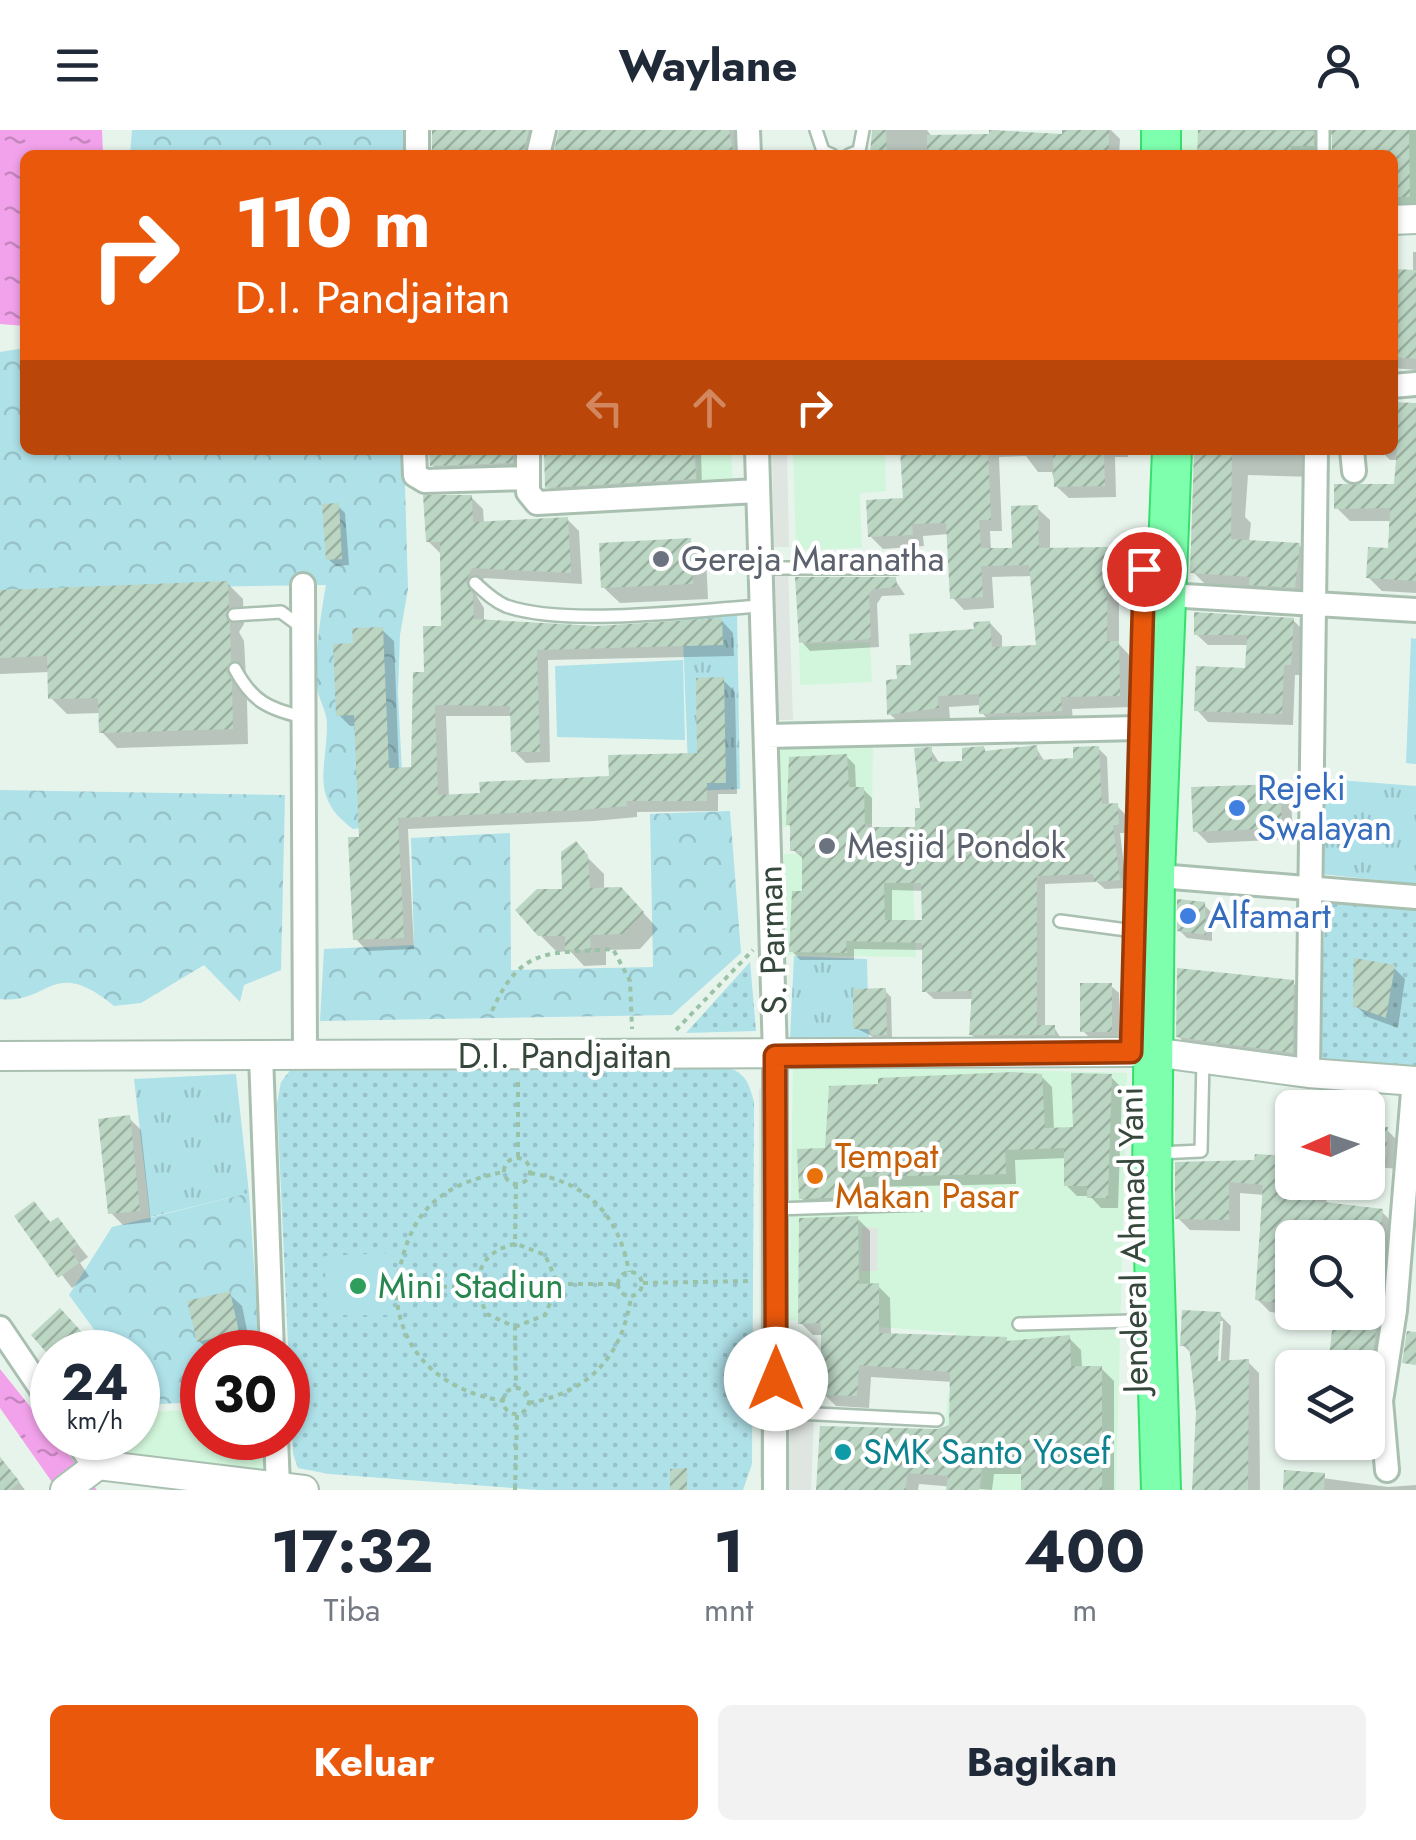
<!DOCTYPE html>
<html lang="id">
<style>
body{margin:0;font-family:Jost,sans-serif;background:#f2f2f3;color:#1f2937;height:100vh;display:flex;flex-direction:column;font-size:38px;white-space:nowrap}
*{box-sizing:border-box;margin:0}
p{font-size:32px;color:#747a83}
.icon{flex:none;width:55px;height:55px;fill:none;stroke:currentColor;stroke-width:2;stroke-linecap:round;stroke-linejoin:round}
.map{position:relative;height:1360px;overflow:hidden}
.details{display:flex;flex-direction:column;background:#fff;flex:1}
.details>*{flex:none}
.hud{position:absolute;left:20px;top:20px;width:1378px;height:305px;border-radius:15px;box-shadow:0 2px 8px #0004;background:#ea580c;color:#fff;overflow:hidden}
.needle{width:65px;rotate:267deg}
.controls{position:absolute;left:1275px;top:960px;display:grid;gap:20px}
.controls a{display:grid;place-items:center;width:110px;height:110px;border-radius:15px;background:#fff;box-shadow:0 2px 8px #0004;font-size:50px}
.speed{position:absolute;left:30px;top:1200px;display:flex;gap:20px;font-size:50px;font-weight:700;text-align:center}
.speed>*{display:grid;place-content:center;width:130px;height:130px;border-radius:50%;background:#fff;box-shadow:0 2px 8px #0004;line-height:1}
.speed small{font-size:25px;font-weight:400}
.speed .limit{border:15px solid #d22;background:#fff;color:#111}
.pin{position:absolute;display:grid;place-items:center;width:85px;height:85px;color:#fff;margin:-42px;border:5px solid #fff;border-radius:50%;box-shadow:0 2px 10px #0007}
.me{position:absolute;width:110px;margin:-55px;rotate:0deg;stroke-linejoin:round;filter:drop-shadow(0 0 8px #0008)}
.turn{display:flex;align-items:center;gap:35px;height:210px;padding:0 50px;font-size:45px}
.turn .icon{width:130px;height:130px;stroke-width:2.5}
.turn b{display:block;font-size:70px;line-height:85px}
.lanes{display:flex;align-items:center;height:95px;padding:0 50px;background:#0003;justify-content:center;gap:50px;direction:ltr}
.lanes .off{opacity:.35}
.eta{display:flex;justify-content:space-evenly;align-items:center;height:170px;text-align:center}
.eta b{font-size:60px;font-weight:700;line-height:70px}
.primary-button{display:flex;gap:20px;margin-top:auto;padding:20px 50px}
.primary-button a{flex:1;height:115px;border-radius:15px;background:#ea580c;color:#fff;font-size:40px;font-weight:700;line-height:115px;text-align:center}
.primary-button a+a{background:#f2f2f3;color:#1f2937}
header{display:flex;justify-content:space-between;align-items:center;height:130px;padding:0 50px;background:#fff;font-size:45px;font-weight:700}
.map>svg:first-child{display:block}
.commercial{fill:#d2f6db}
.grass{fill:url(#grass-tufts)}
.forest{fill:url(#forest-crowns)}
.park{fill:url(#park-dots)}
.garden{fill:#afe1e9}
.parking{fill:#dfe5e1}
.water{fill:url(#water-ripples)}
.shadow{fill:#0003;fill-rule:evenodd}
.building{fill:url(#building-hatch);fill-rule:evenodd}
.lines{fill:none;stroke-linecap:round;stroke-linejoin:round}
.service-casing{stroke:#a9c0b1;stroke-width:16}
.minor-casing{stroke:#a9c0b1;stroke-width:28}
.tertiary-casing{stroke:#a9c0b1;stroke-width:32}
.trunk-casing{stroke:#34e16c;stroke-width:42}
.path{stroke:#9ac2a7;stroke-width:4;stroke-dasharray:5 5;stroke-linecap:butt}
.service{stroke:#fff;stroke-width:11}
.minor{stroke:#fff;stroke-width:22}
.tertiary{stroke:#fff;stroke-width:28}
.trunk{stroke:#7effae;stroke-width:38}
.route-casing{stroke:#983908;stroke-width:25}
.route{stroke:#ea580c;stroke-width:18}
.worship-dot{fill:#6b7280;stroke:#fff;stroke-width:4}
.shop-dot{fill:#3f7fe0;stroke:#fff;stroke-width:4}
.food-dot{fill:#e8710a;stroke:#fff;stroke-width:4}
.leisure-dot{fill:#2e9e5b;stroke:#fff;stroke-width:4}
.culture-dot{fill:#0f9aa8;stroke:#fff;stroke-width:4}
.labels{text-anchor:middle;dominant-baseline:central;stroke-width:8;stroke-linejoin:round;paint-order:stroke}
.worship-label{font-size:35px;fill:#5b616d;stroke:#fff;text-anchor:start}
.shop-label{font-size:35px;fill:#366cbe;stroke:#fff;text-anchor:start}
.street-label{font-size:35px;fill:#36473b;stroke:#fff}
.food-label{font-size:35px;fill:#c56008;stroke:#fff;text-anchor:start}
.leisure-label{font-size:35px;fill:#27864d;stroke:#fff;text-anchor:start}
.culture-label{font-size:35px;fill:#0d838f;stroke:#fff;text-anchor:start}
</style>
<header><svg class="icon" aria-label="menu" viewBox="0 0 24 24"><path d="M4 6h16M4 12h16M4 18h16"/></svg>Waylane<svg class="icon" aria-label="person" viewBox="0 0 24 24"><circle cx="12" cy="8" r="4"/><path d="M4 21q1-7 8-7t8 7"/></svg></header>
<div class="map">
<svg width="1416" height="1360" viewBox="0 0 1416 1360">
<defs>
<pattern id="grass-tufts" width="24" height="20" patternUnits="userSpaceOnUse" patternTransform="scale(2.5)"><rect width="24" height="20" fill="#afe1e9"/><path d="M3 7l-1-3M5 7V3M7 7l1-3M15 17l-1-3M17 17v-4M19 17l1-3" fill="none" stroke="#97c2c9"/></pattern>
<pattern id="forest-crowns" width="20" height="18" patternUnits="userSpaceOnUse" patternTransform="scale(2.5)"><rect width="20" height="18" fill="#afe1e9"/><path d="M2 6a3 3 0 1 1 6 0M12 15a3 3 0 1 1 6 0" fill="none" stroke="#97c2c9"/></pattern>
<pattern id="park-dots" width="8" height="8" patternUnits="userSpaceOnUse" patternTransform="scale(2.5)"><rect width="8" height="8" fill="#afe1e9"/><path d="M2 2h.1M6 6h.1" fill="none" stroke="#97c2c9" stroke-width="1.8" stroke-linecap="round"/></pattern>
<pattern id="water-ripples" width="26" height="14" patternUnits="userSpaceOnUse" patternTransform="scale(2.5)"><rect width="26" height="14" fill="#f2a2ea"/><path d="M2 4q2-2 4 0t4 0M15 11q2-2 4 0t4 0" fill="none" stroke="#c586bf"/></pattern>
<pattern id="building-hatch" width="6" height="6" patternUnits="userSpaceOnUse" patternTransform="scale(2.5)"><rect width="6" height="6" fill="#bcd6c4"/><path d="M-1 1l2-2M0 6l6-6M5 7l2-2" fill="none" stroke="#9aafa0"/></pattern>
</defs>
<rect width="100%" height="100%" fill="#e7f4ec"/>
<path class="commercial" d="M1181,0H1416V80L1393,81L1392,25H1181Z
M696,320H731L733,350L697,352Z
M793,320H885L886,361L860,363L862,418L796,420Z
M870,512L872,552L800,555L799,514Z
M873,608L872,694L781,697L777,612Z
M912,720L916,827L785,825L784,724Z
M793,934L1127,943L1116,1360H981L985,1302L945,1295L948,1265L954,1253L956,1203L789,1190Z
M202,1279V1308H270L271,1340L92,1327L81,1308H138V1283Z"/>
<path class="grass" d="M737,481L740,659L689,661L682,484Z
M1326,649L1416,656V754L1321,744Z
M794,826L867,829L869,908L790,909Z
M236,944L249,1063L150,1087L134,949Z"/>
<path class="forest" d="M132,0H404L405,25H130Z
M25,218V320H404L408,459L400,505L398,562L404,684L393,694L353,699C309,667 327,639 327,594C327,581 318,569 317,556C315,522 320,489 326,455L0,460V222Z
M0,660L285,665L281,840L244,855L240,872L204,835L141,873L114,876C52,825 50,875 0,869Z
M730,681L741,823L672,885L320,891L324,819L414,815L411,708L510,703L511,840L653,837L650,684Z
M249,1063L260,1222H202V1272L138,1275V1222H100L106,1216L69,1165L112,1097Z"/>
<path class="park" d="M1327,767L1416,777V943L1315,936Z
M750,831L756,901L686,903L750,832Z
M726,937C746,943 749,953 754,972L752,1334L743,1360H539L329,1344L298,1338L293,1324L277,973L281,952L292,938Z"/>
<path class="garden" d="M1411,508L1416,509V634L1406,633Z
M683,530L685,610L557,607L555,536Z
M389,1123V1185H328L324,1126Z"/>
<path class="parking" d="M772,320H787L789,417H774Z
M773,438H788L793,590H778Z
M759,959H769V1348H760Z
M862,1097L878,1098L877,1141H861Z
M792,1206L817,1210L811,1360H788Z"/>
<path class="water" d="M0,0H102L103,25H25V196L0,194Z
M0,1239L97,1360H60L52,1352L0,1278Z"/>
<path class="shadow" d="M434,0H534L533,25H434Z
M592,0H734L739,25H554Z
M872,0H927L932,7H992L991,0L1064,6V0H1111L1120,9L1119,25L929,22L873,25Z
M1201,0H1416V78L1392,79V25H1334L1335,3L1326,8L1325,25H1199Z
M1413,122H1416V240L1392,238V142L1413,143Z
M1392,275H1416V463L1382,461L1368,447L1390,421L1392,391H1350L1337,378L1396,356L1399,330H1390L1380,320H1392Z
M431,320H524L520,340L440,343L432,335Z
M544,320H701L702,356L556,364L548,356Z
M903,320H1127L1128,327H1115L1116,367L1069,368L1056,356L1052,342H1038L1026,326L999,327L1002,401H990L991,421L1014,420L1037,378L1050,390V420L1107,419L1119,431V514L1130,526L1131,577L1072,579L1073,592L994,595L982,583V575L949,577L950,590L902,596L890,584L899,552L914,537L990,493L1002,506V519L1039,518L1032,446L992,447L994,478L964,480L952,467L949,404L923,406L924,416L883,419L870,406L905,370Z
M1197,320H1316L1315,347L1248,345L1245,387L1251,393L1249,412L1299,415L1316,433L1312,474L1211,460L1193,442Z
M471,367L483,379L484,394L567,389L579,401L582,454L484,448L476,465L484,478V492L596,498L722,491L733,503L734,526L548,530L550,632L526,633L514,621L513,586H446L449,667L612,649L700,625L723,550L735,562L737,664H718V681L637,682V687L594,691L408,699L414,819L367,821L356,809L362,709L357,596H350L338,584L356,515L382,500L394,511L399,640H414L427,545L443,498L440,423L428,411Z
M338,376L345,383L349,435L336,436L328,429Z
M690,411L706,427L708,469L620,473L603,457Z
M798,450H895L905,465L882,466L877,474L879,517L810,521L802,512Z
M227,453L243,469L244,494L239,502L244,511L246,547L240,557L247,570L248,614L117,618L102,602L101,583L67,584L51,568L50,542L0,544V462Z
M1293,490L1304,501L1302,545H1295L1293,595L1208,592L1197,580L1248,540L1249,515H1208L1196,504Z
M1036,618L1045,632L1076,631L1098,618L1107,627L1109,676H1117L1126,685L1127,703H1120L1127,758L1105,759L1097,752L1045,754V897H1054L1063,912L980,913L971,904L974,869H934L925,861L924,820L854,819V830H800L792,821L805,764L804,729L793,720L846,626L855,635L856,659H863L872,668V700L918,699L931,620L940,634L965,633L983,619L988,623ZM892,760L924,761V792L892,793Z
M1279,656L1291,668L1293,709L1208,713L1196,701Z
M575,715L604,744V760L638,777L658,799L640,819L606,820V835L584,836L570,821L557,822L540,805L565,761Z
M1204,775L1212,783V811L1187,808L1179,800Z
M1393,837L1405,849L1398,898L1368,887L1355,875Z
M1293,853L1310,869L1309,938L1195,923L1178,906Z
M1111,856L1119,863V908H1090L1082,900Z
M885,861L891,867L892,910H879L856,898Z
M1041,946L1052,957L1054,1000L1076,999L1111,947L1122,958L1118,1078H1101L1090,1066H1077L1066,1055V1028L1015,1030L1016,1054L868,1057V1077L812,1079L801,1068L828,1021Z
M129,988L141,1000L151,1092L123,1095L111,1083Z
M1368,998L1387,1000L1399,1012L1397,1039L1368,1036Z
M1257,1026L1292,1029V1052H1328L1326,1075L1382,1082L1394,1094L1383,1244L1368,1242V1238H1342L1332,1227L1336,1189L1270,1182L1258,1170L1264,1065L1240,1063V1101L1190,1100L1178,1088L1177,1034L1257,1033ZM1292,1108H1368V1182H1292Z
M34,1074L52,1094L58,1090L88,1127L80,1133L89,1146L72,1158L17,1087Z
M857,1088L870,1101V1156H878L890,1168L891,1206L1010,1214L1069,1208L1081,1220L1082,1238H1101L1114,1251V1360H1023V1344H994L992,1360L919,1354L918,1360H818L952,1296L953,1252L871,1247L869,1278L836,1276L824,1264L823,1205H813L800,1192Z
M229,1164L242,1176L250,1214L211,1222L199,1211Z
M1219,1184L1231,1196L1229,1233L1248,1232L1259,1243L1260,1360H1197L1198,1282L1192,1224L1183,1215ZM1218,1191H1223L1220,1243H1215Z
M1290,1244H1292V1296L1284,1289Z
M0,1327L25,1360H6L0,1355Z
M1286,1343L1388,1357L1416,1355V1360H1286Z"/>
<path class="building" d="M432,0H529L523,22L517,25H432Z
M559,0H729L734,25H553Z
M872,0H886L887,25H870Z
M989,0L1062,4V0H1109V25H927V5L989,4Z
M1198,0L1314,1V16H1291L1290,25H1197Z
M1332,0H1409L1410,67H1392V25H1332Z
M1392,139L1416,140V229L1392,227Z
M1392,272L1416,273V451L1366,448L1368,417L1388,418L1390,378L1334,379V354H1394L1397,318H1392Z
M429,320H513V333L430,336Z
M544,320H694L696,349L545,358Z
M900,320H988L991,390H979L981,418H1012L1011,376L1038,375L1039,418L1108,417L1107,511H1119L1120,566L1061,567L1062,581L979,584V564L938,566L939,578L887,585L886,550L897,549L896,535H911L909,504L974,499L973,492L990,491L992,517L1036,515L1029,435L981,436L983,467L950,469L946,393L912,394L913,405L868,407L866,370L903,368Z
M1194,320H1232L1231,409L1300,413L1295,458L1249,455L1250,447L1190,443Z
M1104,323L1105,356L1054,357L1053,324Z
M423,365H472L473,392L568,387L571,443L472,438L466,452L473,464L474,489L596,496L722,488L723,515L537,520L540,622H511L510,576L435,575L438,665L480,663L479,652L609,646L608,625L697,623L696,548L724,547L726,653H707V671H626L627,676L580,680L398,688L404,808L353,810L348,707H359L354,585L336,586L333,514L353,513L352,498L383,497L389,638L411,637L413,542H424L423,496H441L440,412H426Z
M339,373L342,429L326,430L322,374Z
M691,408L693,454L601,458L599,413Z
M795,447H896L897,457L873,459L869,464L871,509L799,513Z
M228,451L229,477L225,485L230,493L231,531L226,540L232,552L233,599L99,603L98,568L48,569L47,526L0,528V460Z
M1194,482L1294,488L1291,535H1284L1282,584L1194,581L1196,536L1245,538L1247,505H1194Z
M1037,615L1038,630L1073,628V617L1099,616L1102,674L1118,673L1119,695H1113L1120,750L1094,752L1093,744L1037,746V895H1055V905H969L972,861L922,862V813L846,811L847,823L789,822L792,761H802V721H790V695H786L789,627L847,624L849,657H864L865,697H915V678H920L914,618L932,617V632L962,631V618L984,616L985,621ZM884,753H921L922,790H885Z
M1280,654L1282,698L1193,702L1191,657Z
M576,711L588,725L590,758L621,757L644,782L623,804L590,805L591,820H565V806H538L515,780L537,759H562L561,722Z
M1177,769L1205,772L1206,805L1177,801Z
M1354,828L1395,835L1386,888L1353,876Z
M1177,838L1294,850L1293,923L1176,907Z
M1080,853H1112V902H1080Z
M886,858L887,905H871V899H853V859Z
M1013,942L1042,944L1045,998L1073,997L1071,943L1112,944L1108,1068H1087V1056H1064V1018L1005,1020L1006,1044L858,1047V1067L799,1069L797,1019L825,1018L829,956L878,954V948Z
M130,985L140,1081L108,1084L98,989Z
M1368,996L1388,997L1386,1028L1368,1026Z
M1255,1024L1292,1026V1052H1316L1315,1071L1383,1079L1380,1108H1292V1175L1255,1170L1263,1055L1229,1052V1090L1175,1089V1032L1254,1030Z
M34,1071L50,1092L58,1087L78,1114L70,1120L79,1133L58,1148L14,1086Z
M858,1086L859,1154L879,1153V1203L1007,1207V1211L1070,1205L1071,1236H1102V1360H1021V1332H982L979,1360H946L948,1346L907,1343L906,1360H816L820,1296L937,1299L949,1295L950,1242L859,1235L857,1266L821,1265V1193L798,1194L799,1088Z
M1368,1113L1384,1115L1378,1173L1368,1172Z
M230,1161L239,1202L197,1212L187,1171Z
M60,1178L100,1222H46L31,1205Z
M1182,1180L1221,1182L1218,1231L1249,1229L1248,1360H1192L1196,1282L1189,1216H1180Z
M1334,1182H1378L1372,1233L1329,1228Z
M1407,1201L1416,1202V1235L1402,1233Z
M0,1327L20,1352L10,1360H0Z
M687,1338V1360H670V1339Z
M1284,1340L1325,1343L1324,1360H1283Z"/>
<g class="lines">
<g class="service-casing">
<path id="service" d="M816,0L823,21L832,25
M1323,0V25
M849,25L859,21L863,0
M760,438H896
M475,453C485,462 494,471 506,476C566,497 695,480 761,476
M234,485L281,482L300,496
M235,539C252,571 268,579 303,587
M1060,791L1134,801
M1159,1023L1201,1021L1203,929
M776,1079L924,1074
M1019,1194L1132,1191
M776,1282L937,1290"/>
</g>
<g class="minor-casing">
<path id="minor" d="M748,0L749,25
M417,25V0
M538,25L544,0
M1392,256L1416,254
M414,320L415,345L425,351L528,348
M528,320V362L537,373L757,361
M757,320L775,926V1360
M1352,320L1354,341
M303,455L305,926
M1168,465L1416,480
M766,606L1140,598
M1135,744L1416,767
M261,926L272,1222
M1308,943L1316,320
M0,1198L52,1275
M75,1308L94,1336
M276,1308L278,1356
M1387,1340L1381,1271L1395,1180L1414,950"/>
</g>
<g class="tertiary-casing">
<path id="tertiary" d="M1392,90L1416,89
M1153,922L1308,943L1416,951
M0,926L1131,922
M65,1360L98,1335L304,1360"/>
</g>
<g class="trunk-casing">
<path id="trunk" d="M1161,0V25
M1161,1360L1152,1057L1155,745L1172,320"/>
</g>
<path class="path" d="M692,428L742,424
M492,881C521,815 550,824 613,819L630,851L632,899
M676,900L753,820
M518,1027V947
M504 1041a13 13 0 1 1 26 0a13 13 0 1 1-26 0Z
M530,1043C587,1052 619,1085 629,1142
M516,1054L515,1114C478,1122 470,1151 487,1184L515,1197L516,1257
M618 1154a12 12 0 1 1 24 0a12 12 0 1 1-24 0Z
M643,1153L753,1151
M397,1154C408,1084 435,1056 503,1042
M558,1154H617
M477,1157L396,1156C397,1222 441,1261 504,1271
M515,1197L545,1185L558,1154L545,1125L517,1114
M503 1271a13 13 0 1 1 26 0a13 13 0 1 1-26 0Z
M529,1273C589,1262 622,1227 631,1167
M515,1360L517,1285"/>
<use href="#service" class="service"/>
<use href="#minor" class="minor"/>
<use href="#tertiary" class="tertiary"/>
<use href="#trunk" class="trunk"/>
</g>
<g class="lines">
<g class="route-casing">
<path id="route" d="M776,1249L775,926L1131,922L1144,439"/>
</g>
<use href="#route" class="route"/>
</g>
<g class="worship-dot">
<circle cx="661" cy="429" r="10"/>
<circle cx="827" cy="716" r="10"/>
</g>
<g class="shop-dot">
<circle cx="1237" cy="678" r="10"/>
<circle cx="1188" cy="786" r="10"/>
</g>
<circle class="food-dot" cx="815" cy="1046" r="10"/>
<circle class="leisure-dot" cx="358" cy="1156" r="10"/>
<circle class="culture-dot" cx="843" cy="1322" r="10"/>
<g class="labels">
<g class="worship-label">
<text x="681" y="429">Gereja Maranatha</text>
<text x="847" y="716">Mesjid Pondok</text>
</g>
<g class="shop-label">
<text x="1257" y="658">Rejeki<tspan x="1257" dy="40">Swalayan</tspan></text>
<text x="1208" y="786">Alfamart</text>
</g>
<g class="street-label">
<text transform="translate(772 810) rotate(-92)">S. Parman</text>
<text x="565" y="926">D.I. Pandjaitan</text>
<text transform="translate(1133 1110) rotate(-91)">Jenderal Ahmad Yani</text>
</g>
<g class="food-label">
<text x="835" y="1026">Tempat<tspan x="835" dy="40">Makan Pasar</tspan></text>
</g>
<g class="leisure-label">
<text x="378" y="1156">Mini Stadiun</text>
</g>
<g class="culture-label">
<text x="863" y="1322">SMK Santo Yosef</text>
</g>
</g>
</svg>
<div class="controls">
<a><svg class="needle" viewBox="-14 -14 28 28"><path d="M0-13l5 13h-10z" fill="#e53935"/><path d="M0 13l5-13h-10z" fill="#747a83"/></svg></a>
<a><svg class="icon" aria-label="search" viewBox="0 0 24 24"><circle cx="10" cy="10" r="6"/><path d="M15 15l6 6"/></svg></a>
<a><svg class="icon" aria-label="layers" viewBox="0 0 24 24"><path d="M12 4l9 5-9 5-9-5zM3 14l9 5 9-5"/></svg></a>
</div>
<div class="speed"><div>24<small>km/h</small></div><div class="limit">30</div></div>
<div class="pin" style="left:1144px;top:439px;background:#d93025"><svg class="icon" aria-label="arrive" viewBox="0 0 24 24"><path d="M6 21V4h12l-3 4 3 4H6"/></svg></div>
<svg class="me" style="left:776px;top:1249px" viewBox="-20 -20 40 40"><circle r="19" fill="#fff"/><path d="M0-13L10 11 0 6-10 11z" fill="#ea580c"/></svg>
<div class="hud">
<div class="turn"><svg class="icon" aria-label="right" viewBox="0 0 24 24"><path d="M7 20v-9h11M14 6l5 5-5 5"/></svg><div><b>110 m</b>D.I. Pandjaitan</div></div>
<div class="lanes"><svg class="icon off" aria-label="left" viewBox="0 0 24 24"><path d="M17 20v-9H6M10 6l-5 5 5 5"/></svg><svg class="icon off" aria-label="ahead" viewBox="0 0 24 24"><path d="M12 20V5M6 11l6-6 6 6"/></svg><svg class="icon" aria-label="right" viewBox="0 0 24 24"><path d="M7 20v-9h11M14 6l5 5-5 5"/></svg></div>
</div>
</div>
<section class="details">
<div class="eta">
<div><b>17:32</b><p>Tiba</p></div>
<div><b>1</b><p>mnt</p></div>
<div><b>400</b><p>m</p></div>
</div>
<div class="primary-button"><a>Keluar</a><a>Bagikan</a></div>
</section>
